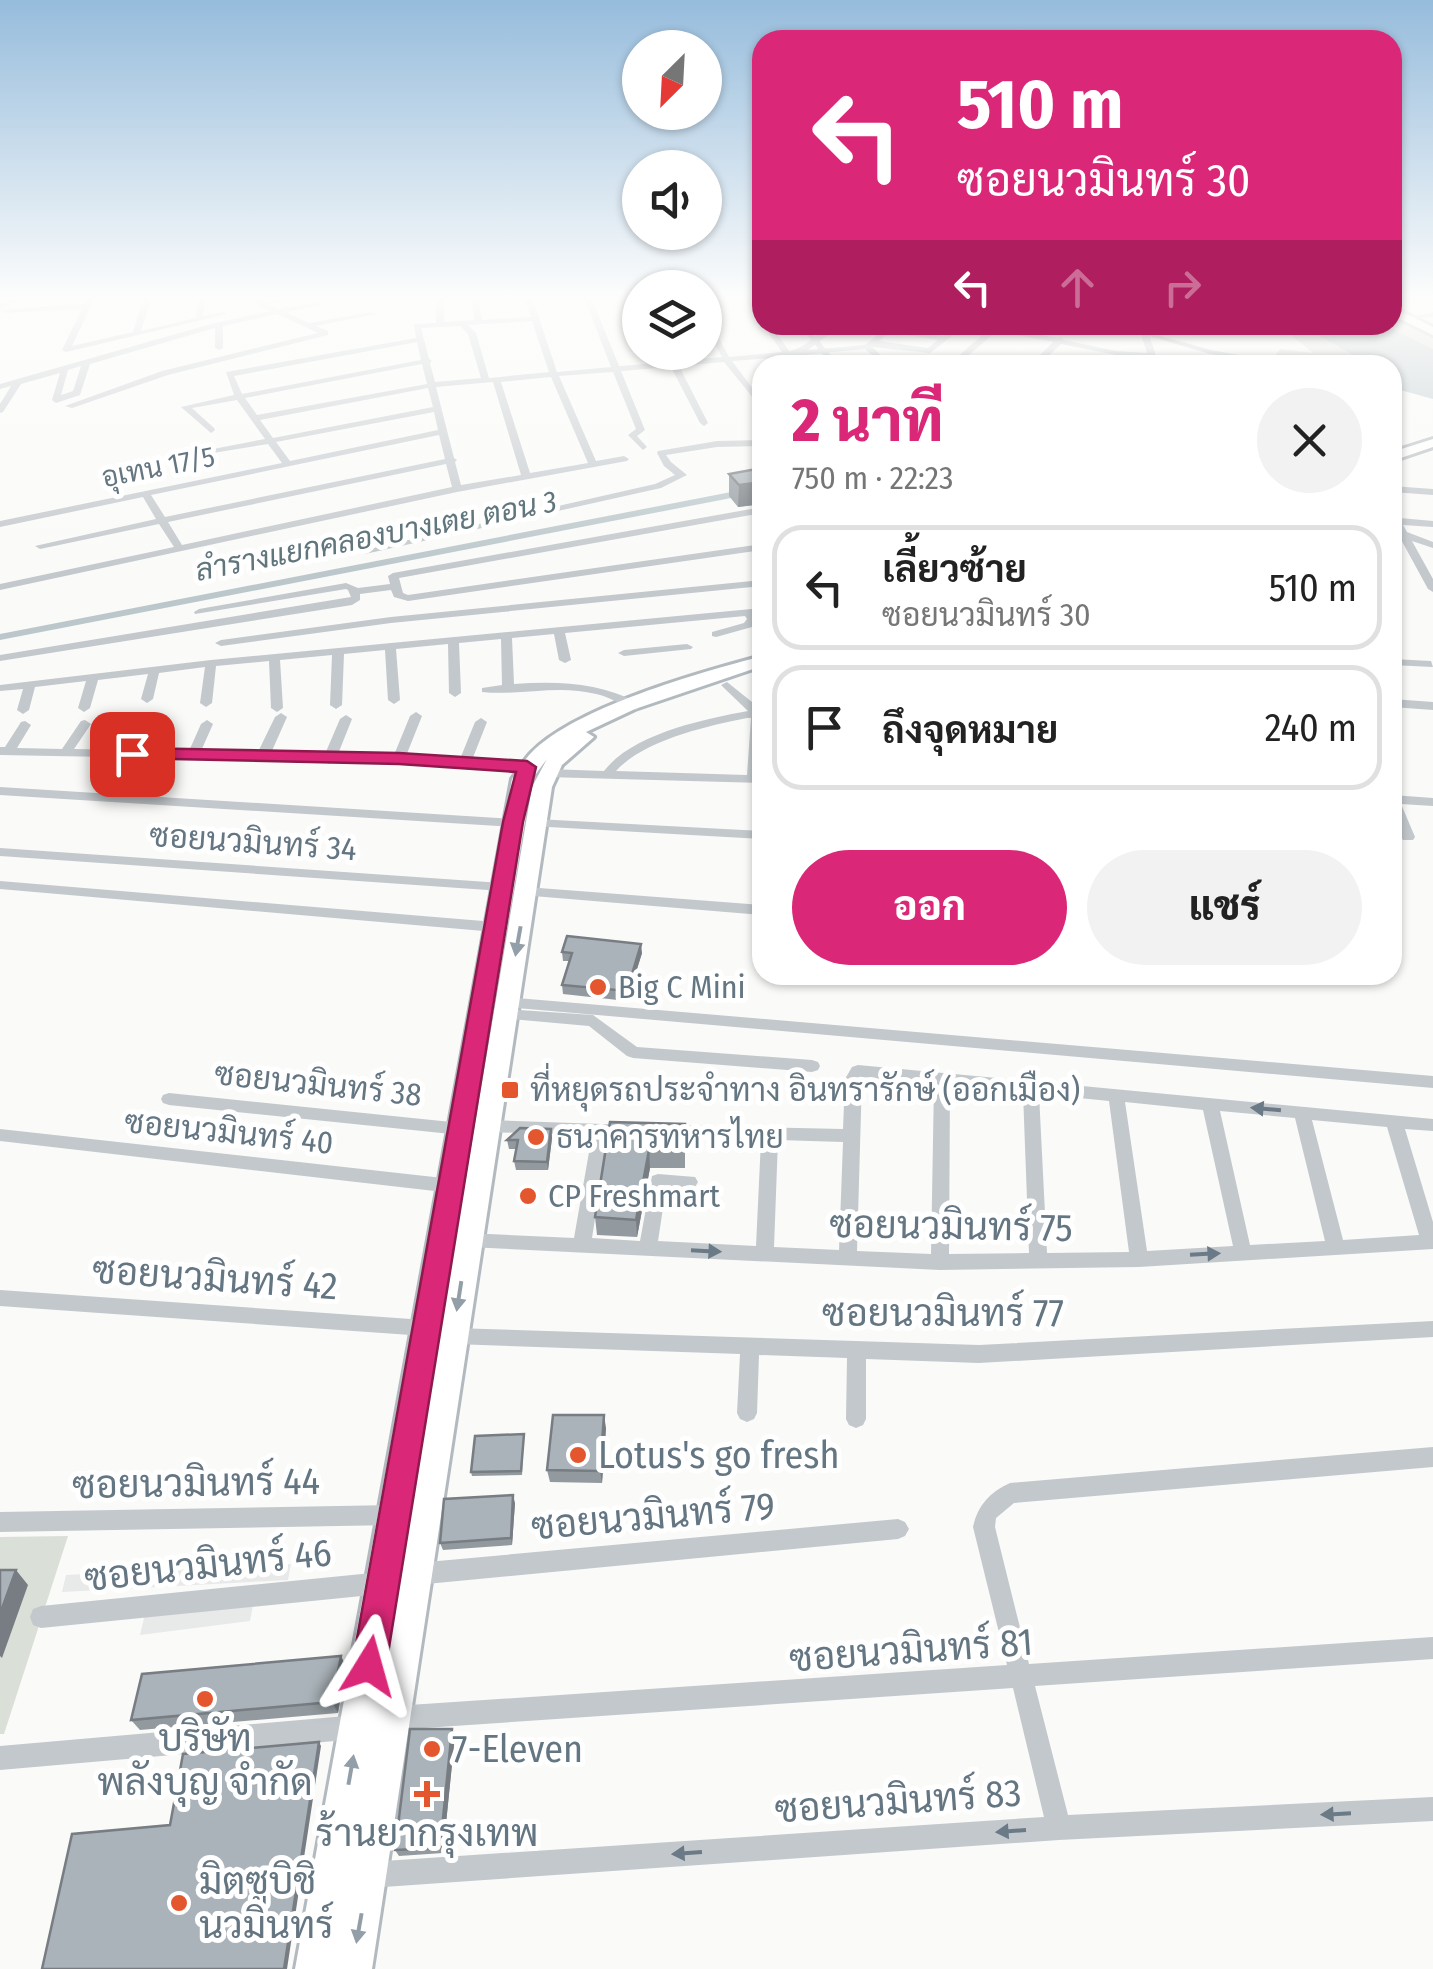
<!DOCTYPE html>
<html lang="th">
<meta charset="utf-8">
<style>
body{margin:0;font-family:"Fira Sans Condensed",Sarabun,sans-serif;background:#f2f2f2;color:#222;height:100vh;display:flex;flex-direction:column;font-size:38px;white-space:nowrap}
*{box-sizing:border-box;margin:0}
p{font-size:32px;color:#767676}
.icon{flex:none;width:55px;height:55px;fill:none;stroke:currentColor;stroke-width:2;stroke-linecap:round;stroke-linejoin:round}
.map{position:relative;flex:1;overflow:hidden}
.details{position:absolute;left:752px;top:355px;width:650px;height:630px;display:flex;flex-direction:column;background:#fff;border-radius:30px;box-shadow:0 2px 8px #0004}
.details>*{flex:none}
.hud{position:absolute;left:752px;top:30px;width:650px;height:305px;border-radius:30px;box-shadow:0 2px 8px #0004;background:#db2777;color:#fff;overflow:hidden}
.needle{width:65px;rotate:204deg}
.controls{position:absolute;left:622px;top:30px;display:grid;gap:20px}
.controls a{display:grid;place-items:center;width:100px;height:100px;border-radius:50%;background:#fff;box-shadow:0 2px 8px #0004;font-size:50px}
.pin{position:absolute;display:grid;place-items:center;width:85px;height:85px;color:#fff;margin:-42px;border-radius:20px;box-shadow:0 5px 15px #0006}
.me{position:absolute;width:110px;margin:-55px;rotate:8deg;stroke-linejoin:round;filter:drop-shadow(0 0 8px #0008)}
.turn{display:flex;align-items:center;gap:35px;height:210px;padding:0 40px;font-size:45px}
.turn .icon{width:130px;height:130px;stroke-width:2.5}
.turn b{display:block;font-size:70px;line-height:85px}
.lanes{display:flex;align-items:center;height:95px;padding:0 40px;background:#0003;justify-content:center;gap:50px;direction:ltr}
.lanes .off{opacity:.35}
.round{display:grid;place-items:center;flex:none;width:105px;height:105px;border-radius:52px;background:#f2f2f2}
.headline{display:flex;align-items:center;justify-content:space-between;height:170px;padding:0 40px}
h1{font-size:60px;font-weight:800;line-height:75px;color:#db2777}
.primary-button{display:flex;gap:20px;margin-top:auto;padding:20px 40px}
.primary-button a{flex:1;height:115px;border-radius:60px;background:#db2777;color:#fff;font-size:40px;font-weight:800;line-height:115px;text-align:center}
.primary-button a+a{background:#f2f2f2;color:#222}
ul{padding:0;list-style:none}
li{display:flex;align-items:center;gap:30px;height:125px;margin:0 20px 15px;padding:0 20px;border:5px solid #e0e0e0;border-radius:30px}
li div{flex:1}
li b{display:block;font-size:38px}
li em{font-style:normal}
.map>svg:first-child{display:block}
.built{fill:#e8e9e9}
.green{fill:#dadfd7}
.water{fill:#bbc7cb}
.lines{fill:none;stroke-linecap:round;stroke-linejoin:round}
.canal{fill:#bbc7cb;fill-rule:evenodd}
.secondary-casing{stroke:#b3babf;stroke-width:6}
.street{fill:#c3c8cc;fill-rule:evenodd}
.secondary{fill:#fff;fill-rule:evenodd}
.wall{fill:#929a9f}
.shaded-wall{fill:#777d82}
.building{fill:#aab3b9;stroke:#777d82;stroke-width:2.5}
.oneway{fill:#939fa8}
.oneway2{fill:#6a7a87}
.route{fill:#db2777;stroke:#8e194d;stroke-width:2.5}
.poi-dot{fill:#e4572e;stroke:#fff;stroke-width:4}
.labels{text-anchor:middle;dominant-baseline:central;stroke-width:10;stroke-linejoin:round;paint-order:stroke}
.far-street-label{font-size:28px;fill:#657683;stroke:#fff}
.far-water-label{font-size:30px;font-style:italic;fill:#60757c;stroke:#fff}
.street-label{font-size:32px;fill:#657683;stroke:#fff}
.poi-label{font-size:32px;fill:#657683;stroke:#fff;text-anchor:start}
.near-street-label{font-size:38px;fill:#657683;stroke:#fff}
.near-poi-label{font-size:38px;fill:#657683;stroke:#fff;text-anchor:start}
</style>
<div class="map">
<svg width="1433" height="1969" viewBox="0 0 1433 1969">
<rect width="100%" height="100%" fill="#fafaf8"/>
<path class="built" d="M291,1564L288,1580L62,1592L66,1575Z
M253,1605L250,1621L140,1635L145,1614Z"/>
<path class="green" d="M1393,312L1433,335V390L1392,365H1317L1273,358L1280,349L1313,353L1279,325H1392Z
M68,1536L4,1734H0V1537Z"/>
<path class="water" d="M1300,325H1384L1433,349V399L1393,388L1392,365H1371Z"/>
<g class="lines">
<path class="canal" d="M16,297H25L0,310V305Z
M799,325H806L839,365H831Z
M1111,325H1122L1211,350L1293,365H1276L1210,354Z
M762,486V492L0,640V634Z"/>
<g class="secondary-casing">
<path id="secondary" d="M1392,307L1433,327V335L1392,315Z
M1433,439V447L1392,461V452Z
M762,656V666L635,709L586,732L594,737L562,765L552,787L372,1969H295L512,779C518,771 524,760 531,753C576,707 699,673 762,656ZM547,759L532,787L431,1384L532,779Z"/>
</g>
<path class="street" d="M87,297L94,299L72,346L133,332L144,297H152L141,331L196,318L198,297H206L203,316L223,312L227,314L66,352L62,350L82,309L6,313L2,311L6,309L84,304Z
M257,297H265V302L284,297H297L269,305L279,309L321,301V305L286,312L309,323L372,312L376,314L316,326L328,331V335L168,375L72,408L65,406L162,371L318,333L277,314L223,326V348L219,350L215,348V328L90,364L80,395L56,403L52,400L60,373L21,384L3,412L0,413V404L11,386L0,389V384L211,324L271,311L258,306ZM81,366L73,391L61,395L68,370Z
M436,297H444V322L475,320L470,297H478L482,320L531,317L524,297H532L557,372L611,367L584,297H591L619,366L669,362L664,352H672L677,361L722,357L705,326V317L709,319L729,357L782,352L763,325H771L789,351C809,348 821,325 841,325L808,350L865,345L890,325H899L895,329L943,336L957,325H966L930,353L872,347L892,365H883L865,349L793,356L799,365H791L785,357L732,361L762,401V409L724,362L679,366L708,423L704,426L700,423L671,367L621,371L645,430L637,436L647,447L643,450L628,435L636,429L613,372L559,376L596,461L624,456L629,459L627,461L457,492L0,590V584L174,547L159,524L40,549L35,546L156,519L143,497L0,527V521L282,463L268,444L213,453V449L265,439L237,400L192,408L214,428L215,430L211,433L181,407L234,395L226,372L416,338L414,324L436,323ZM532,321L549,372L489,378L476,333L468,325ZM460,326L468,334L481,378L435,382L430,363L432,361L429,359L421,328ZM890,332L938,340L928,348L879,341ZM417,342L421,360L242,394L234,376ZM422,364L427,384L257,415L245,398ZM551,377L588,463L530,473L501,382ZM493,382L521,475L461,485L455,462L457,460L454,458L436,387ZM428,388L433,407L273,438L260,420ZM434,412L438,430L290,461L276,442ZM439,435L445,459L165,517L151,495ZM446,464L452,487L182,545L168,522Z
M745,297H752L762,313V320H759Z
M1392,297H1433V300L1392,301Z
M1433,313V317L1404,319L1400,317Z
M994,325L1057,338L1061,337L1064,340L1116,351L1147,353L1138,325H1146L1156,356L1185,360C1176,366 1163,358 1154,363L1149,358L1116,355L1061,344L1039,365H1030L1053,342L997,331L957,365H948Z
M1228,361H1234L1235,365H1227Z
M762,440V446L717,447L666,455L671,462L687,475L661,488L365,554L360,551L655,484L675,475L664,466L657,453L658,451L717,441Z
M1392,486L1433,489V495L1392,492Z
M762,507V513L399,578L403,593L408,595L762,544V550L408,601L394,597L391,590L360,594V600L352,605L0,661V655L351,597L348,590L346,589L195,614L194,612L199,609L346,583L358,588L390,584L388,576L393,573Z
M1392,510L1400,518L1433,521V527L1403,525L1407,532L1433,542V548L1412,541L1433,579V592L1428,589L1392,523Z
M762,580V586L391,623L221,646L215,643L221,640L391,617Z
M762,608V614L756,615L758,619L752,627L716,637L712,636V632L744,623L747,619L745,616L565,633L571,660L565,663L559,660L554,634L512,638L514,684C557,681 599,682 638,703V709L634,710C621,705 610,697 596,694C558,684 520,696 482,692V688L502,685L501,639L459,643L461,693L455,697L449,693L448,644L396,649L400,700L394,704L388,700L385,650L344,654L342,705L336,709L330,705L332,655L280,660L283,708L277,712L271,708L269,661L216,666L212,703L206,707L200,703L205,667L159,673L153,699L147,703L141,699L148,674L98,680L90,708L84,712L78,708L86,681L35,687L29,710L23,714L17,710L23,689L0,691V685L211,660Z
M687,644L693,647L691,649L624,656L618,653L624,650Z
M1392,659L1431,661L1433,667L1392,665Z
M727,682L762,710L760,775H762V783L547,777L541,773L547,769L604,771C632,734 704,719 748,711L723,687L721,685ZM747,718H751L747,775L616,771C644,740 707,726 747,718Z
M1392,699L1433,702V710L1392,707Z
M416,712L422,716L406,756L460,759L475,722L481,718L487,722L472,760L527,763L533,767L527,771L334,761L329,764L324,761L0,755V747H5L21,722L25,721L31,725L17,748L62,749L81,721L85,720L91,724L74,749L127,750L143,717L149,713L155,717L139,750L189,751L201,724L207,720L213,724L201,751L258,752L275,717L281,713L287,717L271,753L325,754L340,719L346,715L352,719L338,754L394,755L410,716Z
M0,787L513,819L520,823L513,827L0,795Z
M1392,795L1433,798V806L1401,804L1415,837L1413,840H1403L1401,837L1392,816Z
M536,819L762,831V839L531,826L529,823L531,820Z
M0,848L502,883L509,887L502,891L0,856Z
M0,881L495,922L502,927L495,932L0,889Z
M526,887L762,905V915L521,895L519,892Z
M506,997L1433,1076V1088L506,1007L498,1002Z
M504,1009L593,1015L637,1047L812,1060L818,1062L820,1066L818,1070L812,1072L633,1058L627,1056L589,1026L499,1018L496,1014Z
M858,1065L1433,1119V1131L1405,1129L1433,1222V1249L1139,1267L940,1270L468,1247L462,1245L459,1240L462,1235L468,1233L574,1238L592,1135L487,1132L481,1131L479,1126L481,1121L487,1120L631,1125L633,1130L631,1135L608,1136L592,1238L640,1241L652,1176L658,1174L695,1177L698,1182L695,1187L666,1188L658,1241L756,1246L761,1140L668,1137L662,1136L660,1131L662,1126L668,1125L843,1129L845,1079L852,1067ZM862,1077L934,1084L931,1254L857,1251ZM950,1086L1023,1093L1029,1253L949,1254ZM1039,1094L1109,1101L1129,1252L1047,1253ZM1125,1102L1203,1110L1233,1246L1147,1251ZM1220,1111L1295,1118L1325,1241L1250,1245ZM1312,1120L1387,1127L1419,1235L1343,1240ZM778,1140L843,1142L839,1250L774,1247Z
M169,1093L461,1123L467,1124L469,1129L467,1134L461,1135L169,1105L163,1103L161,1099L163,1095Z
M0,1129L452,1179L458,1181L461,1186L458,1191L452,1193L0,1141Z
M0,1290L425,1320L432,1322L434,1328L432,1334L425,1336L0,1306Z
M1433,1321V1337L979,1363L866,1359V1419L863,1425L856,1428L849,1425L846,1419L847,1358L759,1355L757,1413L754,1419L747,1422L740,1419L737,1413L740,1354L454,1344L447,1342L445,1336L447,1330L454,1328L979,1345Z
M1433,1447V1467L1014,1503L996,1518L995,1527L1029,1664L1433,1637V1659L1035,1686L1068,1815L1433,1797V1821L1059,1840L369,1888L360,1884L356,1875L360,1866L369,1862L1044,1817L1013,1688L394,1730L386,1726L382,1718L386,1710L394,1706L1007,1665L973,1527C977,1506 990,1492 1010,1483Z
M394,1505L401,1508L404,1515L401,1522L394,1525L0,1532V1512Z
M898,1519L905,1522L909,1529L905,1536L898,1539L416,1585L408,1582L405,1574L408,1566L416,1563Z
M382,1572L390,1575L393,1583L390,1591L382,1594L41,1628L33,1625L30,1617L33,1609L41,1606Z
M358,1715L366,1719L370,1727L366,1735L358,1739L0,1770V1746Z"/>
<use href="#secondary" class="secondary"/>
</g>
<path class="wall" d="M762,468V504L738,507L729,496V474Z
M562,952L642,953L627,1001L563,994L562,985L569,961H563Z
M610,1122L685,1124V1168H650L637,1237L597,1235L595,1217Z
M551,1129L552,1138L548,1170H516L514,1161L517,1149H509L507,1140Z
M606,1428L602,1483L550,1482L547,1470Z
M524,1434L522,1475L472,1476L471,1472Z
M515,1503L512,1545L443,1550L440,1543Z
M341,1656L346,1667L338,1713L140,1730L131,1720Z
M452,1729L455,1735L443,1853L399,1856L395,1850Z"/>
<path class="shaded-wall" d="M762,482V504L738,507L739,485Z
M641,944L642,953L627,1001V991Z
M551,1129L552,1138L548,1170L547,1162Z
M649,1150L650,1168L637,1237L636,1220Z
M604,1415L606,1428L602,1483L600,1471Z
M513,1495L515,1503L512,1545L511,1538Z
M16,1570L28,1585L2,1658L0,1656V1614Z
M341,1656L346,1667L338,1713L332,1702Z
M452,1729L455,1735L443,1853L440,1848Z
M319,1742L321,1746L287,1969H284Z"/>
<path class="building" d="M762,468V482L739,485L729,474Z
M567,936L641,944L627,991L562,985L572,953L562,952Z
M610,1122L685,1124V1150H649L636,1220L595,1217Z
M520,1128L551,1129L547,1162L514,1161L518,1140H507Z
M553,1415H604L600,1471L547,1470Z
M524,1434L521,1471L471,1472L475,1436Z
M513,1495L511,1538L440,1543L444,1499Z
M0,1570H16L0,1614Z
M341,1656L332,1702L131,1720L142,1674Z
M410,1729H452L440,1848L395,1850Z
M319,1742L284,1969H42L72,1834L170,1825L183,1754Z"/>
<defs><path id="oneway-solid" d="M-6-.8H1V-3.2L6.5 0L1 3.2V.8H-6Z" transform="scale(2.5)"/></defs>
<g class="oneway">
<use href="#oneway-solid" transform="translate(518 941) rotate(100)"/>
<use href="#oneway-solid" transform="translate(459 1296) rotate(99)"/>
<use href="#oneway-solid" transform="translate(351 1770) rotate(-80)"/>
<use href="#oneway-solid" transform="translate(359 1928) rotate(100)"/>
</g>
<g class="oneway2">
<use href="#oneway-solid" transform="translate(1266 1109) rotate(-175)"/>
<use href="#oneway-solid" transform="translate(706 1251) rotate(3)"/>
<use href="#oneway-solid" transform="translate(1205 1254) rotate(-3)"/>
<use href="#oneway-solid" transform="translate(1336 1814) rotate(177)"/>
<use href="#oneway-solid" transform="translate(1011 1831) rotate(176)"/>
<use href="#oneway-solid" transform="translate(687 1853) rotate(176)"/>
</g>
<linearGradient id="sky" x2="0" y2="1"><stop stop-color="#96bcdc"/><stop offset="0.52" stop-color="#fdfdfc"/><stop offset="1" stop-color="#fdfdfc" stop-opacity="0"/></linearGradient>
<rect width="1433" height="573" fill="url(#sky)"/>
<path class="route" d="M132,748L399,753L527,761L536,767L523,822L386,1666L381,1678L369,1683L357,1678L352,1666L503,822L516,772L399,764L125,758L122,754Z"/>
<g class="poi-dot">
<circle cx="598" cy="987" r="10"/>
<rect x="500" y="1080" width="20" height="20" rx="5"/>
<circle cx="536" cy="1137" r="10"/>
<circle cx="528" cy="1196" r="10"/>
<circle cx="578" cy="1455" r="10"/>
<circle cx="205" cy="1699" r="10"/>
<circle cx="432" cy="1749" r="10"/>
<path d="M422 1779h10v10h10v10h-10v10h-10v-10h-10v-10h10z"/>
<circle cx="179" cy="1903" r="10"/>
</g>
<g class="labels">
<g class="far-street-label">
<text transform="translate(158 467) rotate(-11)">อุเทน 17/5</text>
</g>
<g class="far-water-label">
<text transform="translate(376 536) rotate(-11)">ลำรางแยกคลองบางเตย ตอน 3</text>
</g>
<g class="street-label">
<text transform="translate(253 842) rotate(4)">ซอยนวมินทร์ 34</text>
<text transform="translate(318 1084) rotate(6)">ซอยนวมินทร์ 38</text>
<text transform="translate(229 1132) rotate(6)">ซอยนวมินทร์ 40</text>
</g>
<g class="poi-label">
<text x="618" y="987">Big C Mini</text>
<text x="530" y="1090">ที่หยุดรถประจำทาง อินทรารักษ์ (ออกเมือง)</text>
<text x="556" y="1137">ธนาคารทหารไทย</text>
<text x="548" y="1196">CP Freshmart</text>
</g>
<g class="near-street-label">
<text transform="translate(951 1226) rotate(1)">ซอยนวมินทร์ 75</text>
<text transform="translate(215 1278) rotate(4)">ซอยนวมินทร์ 42</text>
<text x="943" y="1313">ซอยนวมินทร์ 77</text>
<text transform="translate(196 1483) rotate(-1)">ซอยนวมินทร์ 44</text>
<text transform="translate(653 1516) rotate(-5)">ซอยนวมินทร์ 79</text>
<text transform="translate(208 1565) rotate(-6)">ซอยนวมินทร์ 46</text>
<text transform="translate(911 1650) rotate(-4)">ซอยนวมินทร์ 81</text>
<text transform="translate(898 1801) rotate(-4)">ซอยนวมินทร์ 83</text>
</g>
<g class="near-poi-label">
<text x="598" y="1455">Lotus's go fresh</text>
<text x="205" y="1738" text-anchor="middle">บริษัท<tspan x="205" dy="44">พลังบุญ จำกัด</tspan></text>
<text x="452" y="1749">7-Eleven</text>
<text x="427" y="1833" text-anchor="middle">ร้านยากรุงเทพ</text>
<text x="199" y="1881">มิตซูบิชิ<tspan x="199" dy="44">นวมินทร์</tspan></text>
</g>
</g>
</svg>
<div class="controls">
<a><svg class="needle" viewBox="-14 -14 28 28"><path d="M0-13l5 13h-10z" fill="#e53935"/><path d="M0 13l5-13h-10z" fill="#767676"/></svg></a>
<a><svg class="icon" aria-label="sound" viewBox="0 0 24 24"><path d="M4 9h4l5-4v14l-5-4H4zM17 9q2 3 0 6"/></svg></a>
<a><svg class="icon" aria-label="layers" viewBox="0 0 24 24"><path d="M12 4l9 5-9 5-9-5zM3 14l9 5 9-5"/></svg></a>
</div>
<div class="pin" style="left:132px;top:754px;background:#d93025"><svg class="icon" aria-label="arrive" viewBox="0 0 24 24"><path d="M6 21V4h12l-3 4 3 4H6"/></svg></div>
<svg class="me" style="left:369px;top:1666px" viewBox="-20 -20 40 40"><path d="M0-17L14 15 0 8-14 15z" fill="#db2777" stroke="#fff" stroke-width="4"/></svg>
<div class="hud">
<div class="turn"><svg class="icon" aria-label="left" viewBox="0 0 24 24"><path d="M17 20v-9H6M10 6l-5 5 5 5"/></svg><div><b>510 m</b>ซอยนวมินทร์ 30</div></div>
<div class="lanes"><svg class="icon" aria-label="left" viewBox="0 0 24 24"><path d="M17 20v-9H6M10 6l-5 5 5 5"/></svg><svg class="icon off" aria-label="ahead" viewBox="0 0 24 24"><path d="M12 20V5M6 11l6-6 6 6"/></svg><svg class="icon off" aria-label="right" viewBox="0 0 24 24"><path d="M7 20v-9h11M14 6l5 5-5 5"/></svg></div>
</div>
<section class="details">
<div class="headline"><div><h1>2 นาที</h1><p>750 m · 22:23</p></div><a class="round"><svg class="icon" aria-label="close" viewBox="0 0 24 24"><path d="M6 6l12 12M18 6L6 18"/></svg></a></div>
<ul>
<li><svg class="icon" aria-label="left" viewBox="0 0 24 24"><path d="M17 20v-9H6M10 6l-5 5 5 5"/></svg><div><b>เลี้ยวซ้าย</b><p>ซอยนวมินทร์ 30</p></div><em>510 m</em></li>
<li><svg class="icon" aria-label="arrive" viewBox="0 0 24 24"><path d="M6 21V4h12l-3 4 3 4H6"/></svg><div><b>ถึงจุดหมาย</b></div><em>240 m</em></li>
</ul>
<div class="primary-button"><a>ออก</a><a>แชร์</a></div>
</section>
</div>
